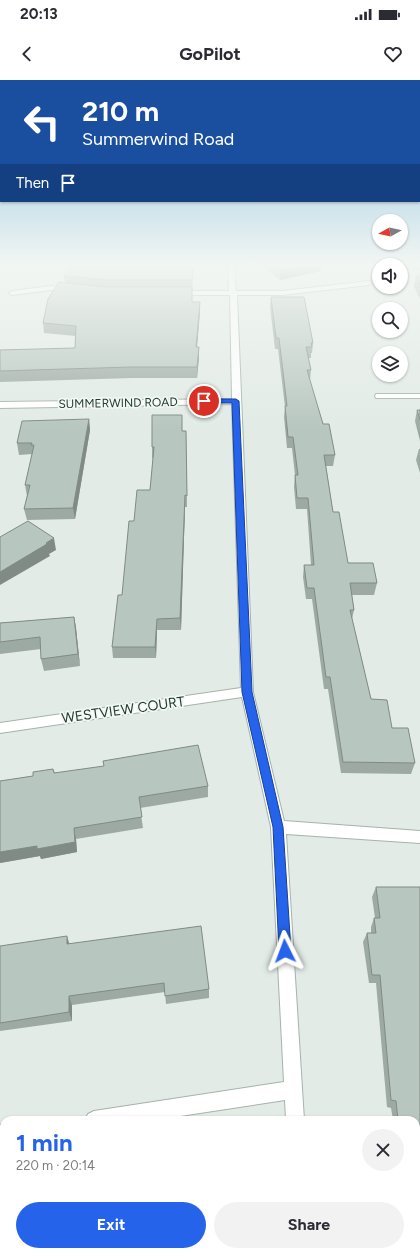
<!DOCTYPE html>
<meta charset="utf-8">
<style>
body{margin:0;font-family:Figtree,sans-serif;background:#f2f2f3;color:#2b2b33;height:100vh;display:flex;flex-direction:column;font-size:15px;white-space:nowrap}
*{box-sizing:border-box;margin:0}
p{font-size:13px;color:#7c7c81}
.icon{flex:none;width:22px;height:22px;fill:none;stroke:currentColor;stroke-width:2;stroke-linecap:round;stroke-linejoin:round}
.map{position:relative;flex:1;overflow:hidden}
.side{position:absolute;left:0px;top:1036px;width:420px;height:140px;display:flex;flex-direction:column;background:#fff;border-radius:12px 12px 0 0;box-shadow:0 1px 3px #0004}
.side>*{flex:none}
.guide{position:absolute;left:0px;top:0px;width:420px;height:122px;box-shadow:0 1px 3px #0004;background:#1a4fa0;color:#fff;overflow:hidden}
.needle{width:26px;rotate:262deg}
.controls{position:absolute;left:372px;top:134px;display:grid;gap:8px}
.controls a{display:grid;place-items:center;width:36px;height:36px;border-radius:50%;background:#fff;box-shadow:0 1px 3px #0004;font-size:20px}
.pin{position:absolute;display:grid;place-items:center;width:34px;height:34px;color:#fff;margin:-17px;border:2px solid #fff;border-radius:50%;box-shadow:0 1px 4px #0007}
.me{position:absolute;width:44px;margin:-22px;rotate:357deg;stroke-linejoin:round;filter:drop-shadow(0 0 3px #0008)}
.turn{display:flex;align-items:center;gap:14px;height:84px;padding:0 16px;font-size:18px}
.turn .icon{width:52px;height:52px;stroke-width:2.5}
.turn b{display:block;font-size:28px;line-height:34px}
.then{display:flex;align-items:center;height:38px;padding:0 16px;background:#0003;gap:8px;font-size:15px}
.round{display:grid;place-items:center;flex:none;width:42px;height:42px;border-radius:21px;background:#f2f2f3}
.overview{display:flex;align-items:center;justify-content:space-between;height:68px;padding:0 16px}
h1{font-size:24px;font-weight:700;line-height:30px;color:#2563eb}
.primary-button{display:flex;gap:8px;margin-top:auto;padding:8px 16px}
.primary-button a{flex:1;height:46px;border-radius:24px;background:#2563eb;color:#fff;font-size:16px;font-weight:700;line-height:46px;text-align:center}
.primary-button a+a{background:#f2f2f3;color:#2b2b33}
.status{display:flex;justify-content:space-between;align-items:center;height:28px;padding:0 20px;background:#fff;direction:ltr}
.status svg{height:11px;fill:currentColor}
header{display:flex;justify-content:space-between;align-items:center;height:52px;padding:0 16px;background:#fff;font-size:18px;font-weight:700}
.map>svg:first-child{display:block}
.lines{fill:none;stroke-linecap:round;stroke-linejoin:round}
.minor-casing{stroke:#a5b3ab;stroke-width:2}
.minor{fill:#fff;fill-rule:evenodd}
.wall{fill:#9daaa3}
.shaded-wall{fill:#808b85}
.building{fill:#b7c6be;stroke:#808b85}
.route{fill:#2563eb;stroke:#184099}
.labels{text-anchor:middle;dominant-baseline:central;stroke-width:3.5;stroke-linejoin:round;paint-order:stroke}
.far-street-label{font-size:12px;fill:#233b30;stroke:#f2f8f4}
.street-label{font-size:14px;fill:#233b30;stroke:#f2f8f4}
</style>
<div class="status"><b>20:13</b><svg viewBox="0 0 49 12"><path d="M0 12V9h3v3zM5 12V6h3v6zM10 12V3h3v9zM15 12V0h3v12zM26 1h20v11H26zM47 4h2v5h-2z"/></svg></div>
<header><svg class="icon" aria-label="back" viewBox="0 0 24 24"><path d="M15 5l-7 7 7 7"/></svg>GoPilot<svg class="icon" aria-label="heart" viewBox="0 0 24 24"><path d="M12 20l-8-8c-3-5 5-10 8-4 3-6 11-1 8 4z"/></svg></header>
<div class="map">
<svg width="420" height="1176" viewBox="0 0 420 1176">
<rect width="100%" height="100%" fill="#e2ebe5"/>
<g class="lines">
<g class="minor-casing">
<path id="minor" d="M228,185H234L236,211H282L369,201L372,203L369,205L282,215H237L253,612L284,741L420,751V763L286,754L304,1040H286L285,1020L154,1040H85L88,1034L94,1031L284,1002L271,747L242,617L0,653V643L241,608L232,324L0,328V322L232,319L230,215H177L174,213L177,211H229Z
M51,206L71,208L74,210L71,212L51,210L12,215L9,213L12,211Z
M376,314H420V318H376L375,316Z
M4,1044V1062L0,1063V1045Z
M292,1172H312L313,1176H293Z"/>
</g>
<use href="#minor" class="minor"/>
</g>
<path class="wall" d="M0,185H193L192,222H200V232L197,267H199V277L197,298H132L0,302V270L75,268L76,256L44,253L43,243L65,203L64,196L70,187L0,188Z
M266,185H322L321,191L280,200L267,190Z
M398,185H420V191L401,185Z
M420,194V219L414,206L416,196Z
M271,217L313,263L312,273H311V278H308L311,290L310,300L323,344L335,375L333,386H326L333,432L348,483L377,503L374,515H352L354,530L352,539L371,619L392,648L415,683L411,694L341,693L328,609H324L312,519H306L303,497L304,485H311L307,429H296L294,407L295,395L292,368H287L284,337L285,327L278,269H275L270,227Z
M417,330H420V361L415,341Z
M89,339L90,350L75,439L27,440L24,429L27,416L25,405L32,374L19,375L17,363Z
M182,351H186L187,427H185L181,550H157L156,578H113L112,567L122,515L134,441L150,410L153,378H152V367Z
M419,369H420V393L416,380Z
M74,537L76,548L80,586L44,591L41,579V569L0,574V543Z
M53,689L55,693L208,706V717L140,728L143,748L76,759L77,772L41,779L40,776L0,783V701L33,696Z
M376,807H420V1074L416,1073V1040H393L391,1028L387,1027L376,903H369L363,862L367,853H371V847L374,838H375L372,817Z
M69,864L209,909V918L166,924L165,912L72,925V941L0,951V866Z
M407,1172H416L420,1176H408Z"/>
<path class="shaded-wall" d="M306,185H322L321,191L280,200L281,190Z
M200,222V232L196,277V267Z
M199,267V277L197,298V287Z
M89,339L90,350L75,439L73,428Z
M185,415V427L181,550L180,538Z
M54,458L56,470L49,474L50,476L0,505V492Z
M74,537L76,548L80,586L78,574Z
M157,539V550L156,578L155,567Z
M74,748L76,759L77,772L41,779L40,776L0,783V772Z
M67,856L70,866L67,864Z
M69,916L72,925V941L69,932Z
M49,1172H54V1176H49Z"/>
<path class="building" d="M72,185H193L192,200H106L64,196Z
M274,185H306L281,190Z
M420,194V205L416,196Z
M59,202L106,207H192V222H200L196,267H199L197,287H131L0,291V270L75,268L76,246L43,243L48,219Z
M271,217H304L313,263H311L312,267H306L311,290H307L323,344H329L335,375H324L333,432H339L348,483H373L377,503H350L354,530H350L371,619L387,620L392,648H408L415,683L343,682L330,597H326L314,508H307L304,485H314L308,418H297L295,395H298L293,357H288L285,326H287L279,258H276Z
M417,330H420V340Z
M152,335H182V351H186L187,416L185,415L180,538L157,539L155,567H112L118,515H122L129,441H134L137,410H150L154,367H152Z
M89,339L73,428L24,429L30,405H25L34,365H31L32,363H17L22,341Z
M28,441L54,458L46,463L47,464L0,492V457Z
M74,537L78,574L41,579L40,557L0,562V543Z
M198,665L208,706L139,717L142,737L74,748L75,762L37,769V766L0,772V701L33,696V692L53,689L54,693L104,686L103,681Z
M376,807H420V1068H416V1040H398L396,1021L391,1020L380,895H372L367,853H376L374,838H380Z
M201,846L209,909L165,916L164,903L69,916V932L0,943V866L67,856V864Z
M416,1110H420V1176H414L413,1172H416Z
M7,1172H49V1176H7Z
M122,1172H202V1176H122Z"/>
<linearGradient id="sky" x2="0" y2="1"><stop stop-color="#83bedd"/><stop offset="0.53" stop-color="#f2f6f3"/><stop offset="1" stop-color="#f2f6f3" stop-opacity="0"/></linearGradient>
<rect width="420" height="349" fill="url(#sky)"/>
<path class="route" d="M236,319L239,321L252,612L283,747L291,871L289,875L285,877L281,875L279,871L273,747L242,612L232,323H204L201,321L204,319Z"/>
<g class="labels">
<g class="far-street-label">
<text transform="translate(118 323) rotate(-1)">SUMMERWIND ROAD</text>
</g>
<g class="street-label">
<text transform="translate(123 630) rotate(-8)">WESTVIEW COURT</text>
</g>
</g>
</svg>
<div class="controls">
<a><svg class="needle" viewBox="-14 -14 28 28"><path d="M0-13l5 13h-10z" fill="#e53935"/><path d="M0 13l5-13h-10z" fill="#7c7c81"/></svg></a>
<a><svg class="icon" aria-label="sound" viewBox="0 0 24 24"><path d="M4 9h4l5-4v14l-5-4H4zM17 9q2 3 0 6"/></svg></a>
<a><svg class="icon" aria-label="search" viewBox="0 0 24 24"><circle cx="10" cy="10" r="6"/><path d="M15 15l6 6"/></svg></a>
<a><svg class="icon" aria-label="layers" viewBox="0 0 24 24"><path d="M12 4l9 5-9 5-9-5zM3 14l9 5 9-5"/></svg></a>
</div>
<div class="pin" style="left:204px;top:321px;background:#d93025"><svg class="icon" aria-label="arrive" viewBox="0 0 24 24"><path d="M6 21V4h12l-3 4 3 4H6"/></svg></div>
<svg class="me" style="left:285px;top:871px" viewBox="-20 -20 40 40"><path d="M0-17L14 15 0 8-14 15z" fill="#2563eb" stroke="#fff" stroke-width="4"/></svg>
<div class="guide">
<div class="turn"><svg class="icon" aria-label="left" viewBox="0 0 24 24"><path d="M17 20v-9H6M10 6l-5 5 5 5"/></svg><div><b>210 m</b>Summerwind Road</div></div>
<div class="then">Then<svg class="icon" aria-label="arrive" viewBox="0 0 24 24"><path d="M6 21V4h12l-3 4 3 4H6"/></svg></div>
</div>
<section class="side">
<div class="overview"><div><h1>1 min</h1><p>220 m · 20:14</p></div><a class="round"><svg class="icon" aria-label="close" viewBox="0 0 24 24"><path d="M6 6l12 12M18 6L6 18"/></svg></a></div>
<div class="primary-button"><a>Exit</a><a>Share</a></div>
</section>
</div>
